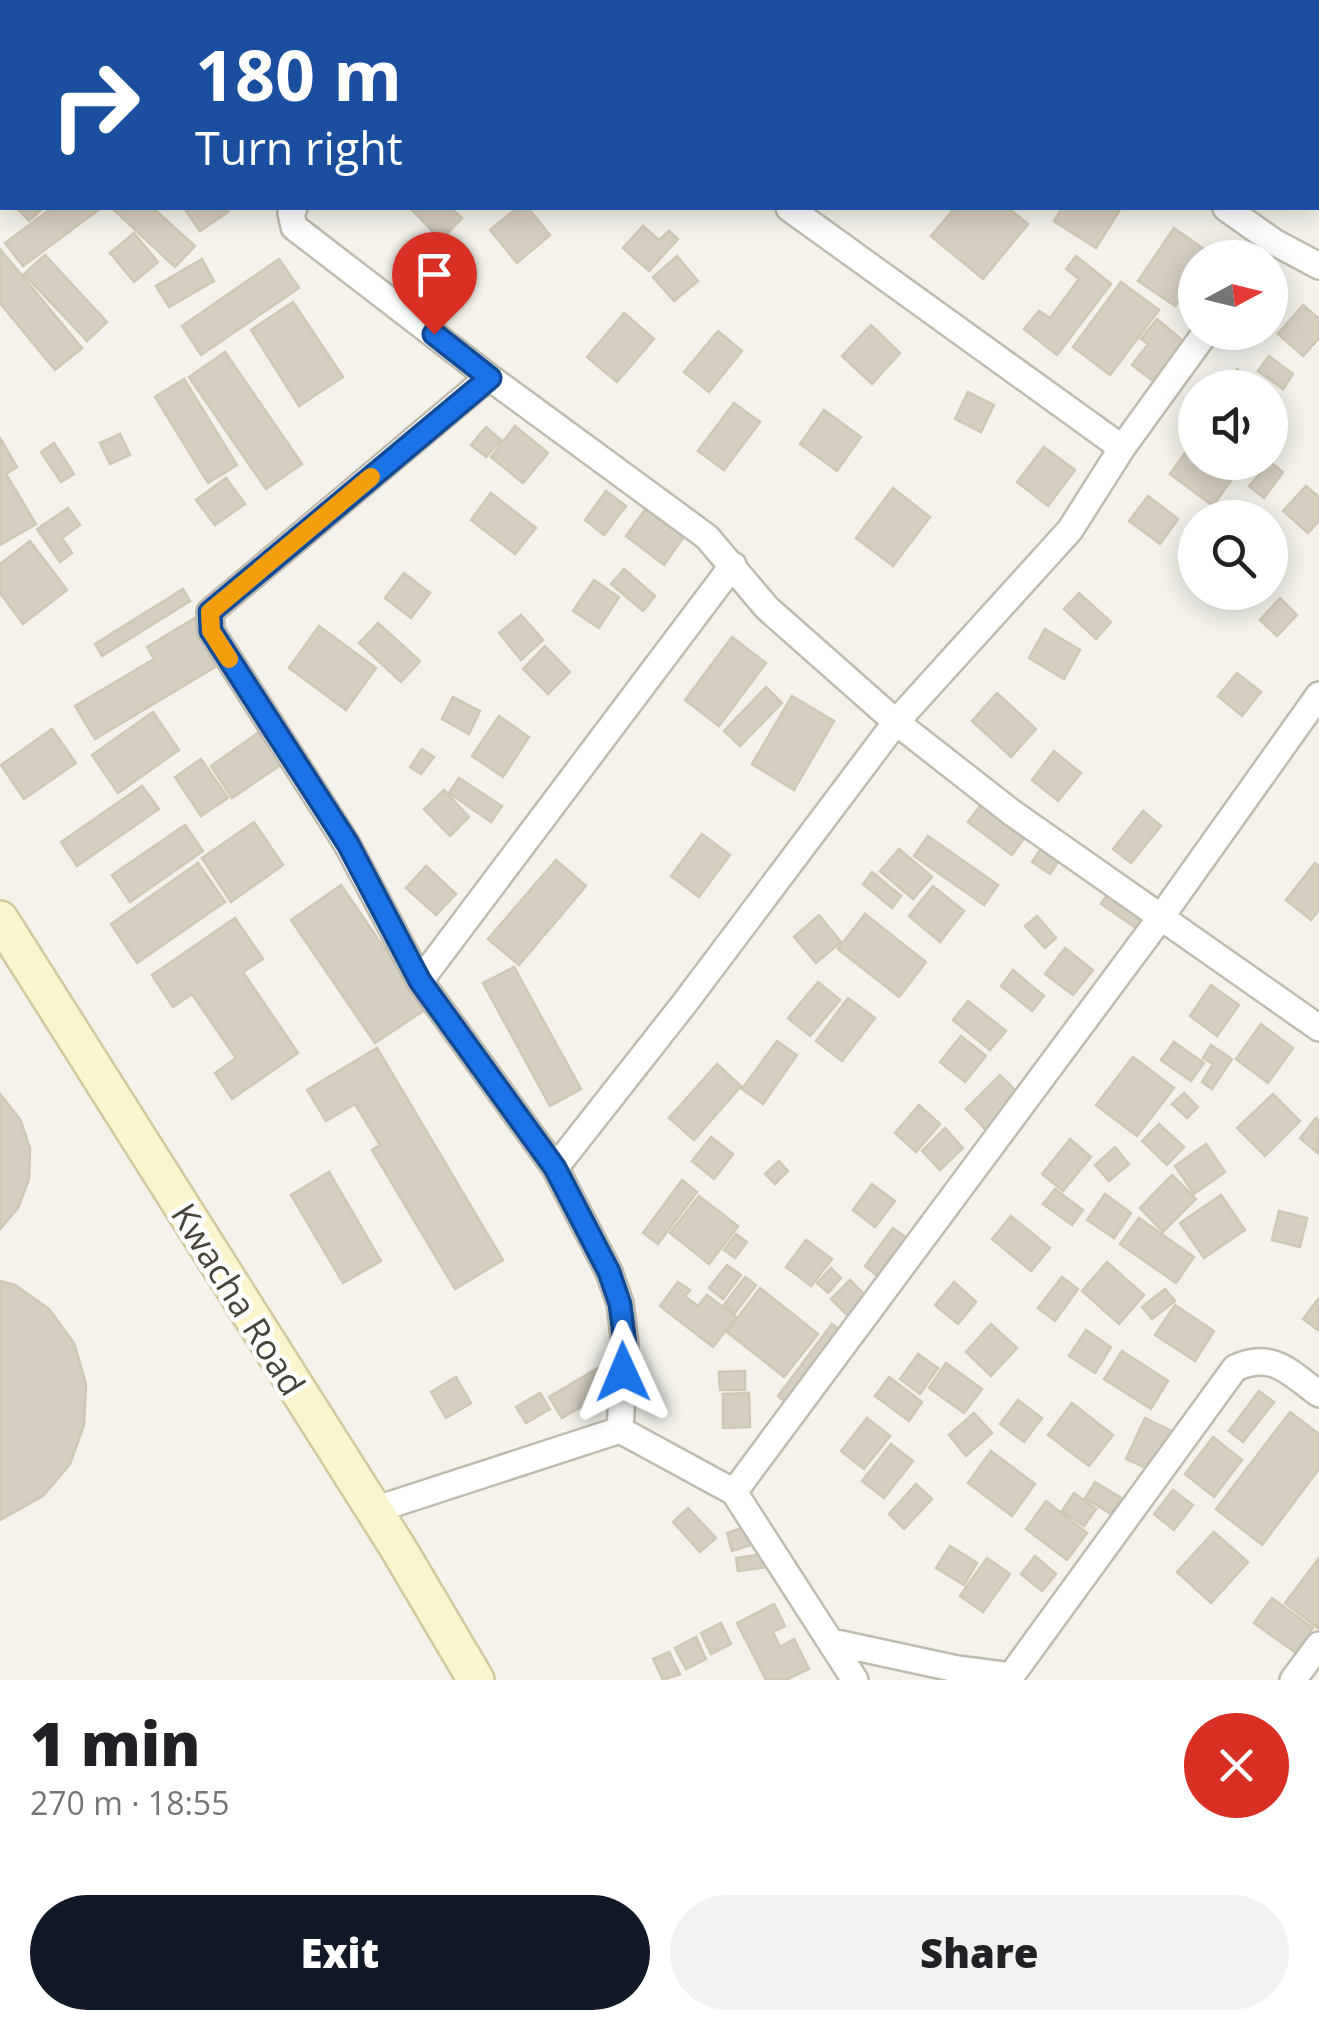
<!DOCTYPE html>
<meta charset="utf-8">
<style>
body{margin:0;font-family:"Open Sans",sans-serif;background:#f2f2f2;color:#202124;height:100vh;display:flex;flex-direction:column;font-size:38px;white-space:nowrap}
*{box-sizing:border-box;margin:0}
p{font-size:32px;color:#757577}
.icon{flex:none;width:55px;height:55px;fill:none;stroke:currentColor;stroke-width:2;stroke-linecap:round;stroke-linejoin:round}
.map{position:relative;height:1680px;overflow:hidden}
.panel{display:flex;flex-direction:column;background:#fff;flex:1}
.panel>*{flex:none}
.banner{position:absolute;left:0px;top:0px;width:1320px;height:210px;box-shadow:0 5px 25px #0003;background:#1a4fa0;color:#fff;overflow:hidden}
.needle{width:65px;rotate:83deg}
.fabs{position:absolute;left:1178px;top:240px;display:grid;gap:20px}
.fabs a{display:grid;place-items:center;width:110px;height:110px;border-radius:50%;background:#fff;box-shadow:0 5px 25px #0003;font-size:50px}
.pin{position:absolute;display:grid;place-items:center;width:85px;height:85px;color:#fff;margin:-102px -42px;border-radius:50% 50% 50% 0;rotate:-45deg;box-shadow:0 0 10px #0007}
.pin .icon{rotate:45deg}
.me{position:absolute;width:110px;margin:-55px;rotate:359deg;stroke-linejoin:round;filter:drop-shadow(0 0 8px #0008)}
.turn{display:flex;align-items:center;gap:35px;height:210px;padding:0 30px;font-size:45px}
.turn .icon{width:130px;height:130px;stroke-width:2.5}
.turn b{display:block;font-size:70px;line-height:85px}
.round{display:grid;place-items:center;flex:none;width:105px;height:105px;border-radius:52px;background:#f2f2f2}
.summary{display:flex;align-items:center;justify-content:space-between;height:170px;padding:0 30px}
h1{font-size:60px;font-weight:800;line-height:75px}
.action{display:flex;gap:20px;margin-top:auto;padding:20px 30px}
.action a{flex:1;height:115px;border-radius:60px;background:#111827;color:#fff;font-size:40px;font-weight:800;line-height:115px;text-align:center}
.action a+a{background:#f2f2f2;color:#202124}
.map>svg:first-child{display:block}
.building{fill:#d5cfc1;stroke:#cfc8b5;stroke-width:2.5}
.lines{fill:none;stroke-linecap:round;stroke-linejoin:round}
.street-casing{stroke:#bfbbae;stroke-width:30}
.secondary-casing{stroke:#d0c89e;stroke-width:40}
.street{stroke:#fff;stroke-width:25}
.secondary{stroke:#fbf5ce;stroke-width:35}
.route-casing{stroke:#114b97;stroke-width:25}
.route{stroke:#1a73e8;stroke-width:18}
.slow{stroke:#f59e0b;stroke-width:18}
.labels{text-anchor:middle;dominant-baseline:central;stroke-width:9;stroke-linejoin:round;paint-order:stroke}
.street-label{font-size:35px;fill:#484439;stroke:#fff}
</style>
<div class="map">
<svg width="1319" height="1680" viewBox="0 0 1319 1680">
<rect width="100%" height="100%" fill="#f4f2eb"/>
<path class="building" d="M17,208H43L29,221Z
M52,208H101L23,266L5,243Z
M115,208H153L195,246L175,267L113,209Z
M184,208H225L228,212L200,231Z
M410,208H451L462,218L441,240Z
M517,208H528L550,235L517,263L490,230Z
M955,208H1008L1028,224L983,279L931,236Z
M1062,208H1121L1096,248L1054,221Z
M643,226L659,240L669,231L678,239L649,271L623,248Z
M1174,228L1211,254L1208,258H1195V277L1175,306L1138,281Z
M134,233L158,262L134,282L110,253Z
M0,249L82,348L55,370L0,303Z
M45,255L107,322L87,341L24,274Z
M677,256L698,281L674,301L653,277Z
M1076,256L1111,284L1057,355L1024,329L1039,311L1050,318L1079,279L1066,269Z
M202,259L214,281L169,307L156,286Z
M279,259L299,288L201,355L182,326Z
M1121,282L1159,310L1110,375L1073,347Z
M293,302L343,377L299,406L251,330Z
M1303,305L1319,319V338L1303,356L1278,334Z
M624,313L654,339L617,382L587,357Z
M1157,319L1183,341L1153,381L1132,365L1148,344L1141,339Z
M871,325L900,353L872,384L842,356Z
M718,331L742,351L709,392L684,372Z
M225,352L302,464L266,489L189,377Z
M1269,356L1293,374L1283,389L1258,371Z
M1237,369L1261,388H1224Z
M184,379L237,465L208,483L155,397Z
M968,392L994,405L981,432L955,419Z
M734,403L760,422L724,470L698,451Z
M824,410L861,437L837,471L800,444Z
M515,426L548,453L523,483L491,457Z
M486,427L501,440L486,457L471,445Z
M120,434L130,455L110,464L100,443Z
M0,438L17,467L6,474L36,524L0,545Z
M54,443L74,474L61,482L41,452Z
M1192,443L1195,462H1218L1235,475L1213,506L1170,474Z
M1044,447L1075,470L1048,506L1017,482Z
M1270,462L1283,472L1264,498L1249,486Z
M226,478L245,504L215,525L196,500Z
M1306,486L1319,497V521L1308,533L1283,511Z
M893,488L930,517L893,566L856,538Z
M606,491L626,506L604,535L585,520Z
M491,493L536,528L515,554L471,520Z
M1148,496L1178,519L1160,544L1129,521Z
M647,507L685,535L664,565L626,536Z
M68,508L80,525L62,538L72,553L60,562L37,529Z
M30,541L67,590L23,624L0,593V564Z
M624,569L655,596L643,611L611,584Z
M404,573L430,593L411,618L385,598Z
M594,580L619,597L599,628L573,611Z
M183,589L190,601L102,656L95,644Z
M1079,593L1111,622L1096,639L1064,609Z
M1280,598L1297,615L1277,636L1260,620Z
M521,615L543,640L521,660L499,633Z
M198,616L225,661L95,739L75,706L154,659L147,647Z
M378,623L420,661L401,682L359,643Z
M319,626L376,668L346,710L289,668Z
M1045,629L1080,650L1064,679L1029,658Z
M732,637L766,663L719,726L685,700Z
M545,646L570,672L548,694L523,669Z
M1237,673L1261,692L1242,716L1218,696Z
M766,687L782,703L740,746L724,731Z
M997,693L1036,729L1011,757L972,721Z
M792,696L834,721L794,790L752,764Z
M453,697L480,711L469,734L442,719Z
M153,712L179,750L118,793L92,755Z
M499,716L529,737L503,777L472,756Z
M52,729L76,763L24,799L1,765Z
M262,730L285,762L232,798L211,766Z
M422,749L434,757L421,774L410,767Z
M1054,751L1081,773L1058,801L1032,780Z
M201,759L228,798L201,816L175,777Z
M459,778L502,806L491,822L449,793Z
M142,786L159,809L77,866L61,842Z
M444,790L469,817L450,836L424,809Z
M987,797L1030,830L1012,855L968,822Z
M1143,811L1161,826L1131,863L1113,849Z
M254,822L283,865L231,902L202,858Z
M185,825L203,851L130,902L112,875Z
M1053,831L1070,844L1050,874L1032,862Z
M702,834L730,855L699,897L671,876Z
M928,836L998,885L984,905L914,856Z
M899,849L932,877L913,899L880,871Z
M556,860L586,886L519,965L488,939Z
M198,863L225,902L137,963L111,924Z
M1315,863L1319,866V910L1311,920L1286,900Z
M426,866L456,894L436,915L406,888Z
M872,872L901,896L892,908L863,884Z
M1135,883L1159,899L1139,930L1101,904L1111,889L1124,897Z
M341,885L426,1009L375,1043L291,920Z
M933,886L964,911L940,942L909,916Z
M865,914L926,962L899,997L838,949Z
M819,915L841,942L816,963L794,937Z
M1037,916L1056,938L1045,948L1025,926Z
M235,918L263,959L243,972L298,1053L232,1099L215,1073L236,1058L192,994L173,1007L152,975Z
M1065,948L1093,970L1073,995L1045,974Z
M514,967L581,1089L550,1106L483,983Z
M1013,970L1044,996L1032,1011L1001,986Z
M818,982L840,1000L810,1036L788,1018Z
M1211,985L1239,1005L1217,1036L1190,1016Z
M848,998L875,1018L842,1061L816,1041Z
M968,1001L1006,1031L990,1050L953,1020Z
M1261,1024L1293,1048L1268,1083L1236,1059Z
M961,1036L986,1056L965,1082L940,1062Z
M777,1041L797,1055L763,1104L742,1089Z
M1174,1042L1204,1063L1191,1081L1161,1060Z
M1211,1045L1232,1059L1212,1089L1202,1082L1213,1064L1203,1058Z
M377,1048L503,1260L455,1289L372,1150L380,1145L355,1104L326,1121L307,1090Z
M1133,1057L1174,1088L1137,1136L1096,1105Z
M717,1064L741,1086L694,1140L669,1118Z
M1000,1075L1020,1095L985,1129L966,1109Z
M1184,1093L1198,1107L1187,1118L1172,1104Z
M0,1094L20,1119L30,1148L29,1179L18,1208L0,1229Z
M1273,1094L1300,1121L1265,1156L1237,1128Z
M919,1105L940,1124L916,1152L895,1133Z
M1316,1118L1319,1121L1318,1153L1300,1138Z
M1159,1124L1184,1147L1167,1165L1142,1141Z
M945,1128L963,1148L940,1170L922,1151Z
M711,1137L733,1154L714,1179L692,1161Z
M1070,1139L1091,1157L1063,1191L1042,1174Z
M1206,1144L1225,1172L1194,1194L1175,1166Z
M1115,1147L1129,1164L1109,1181L1095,1165Z
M779,1161L788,1171L775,1184L765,1174Z
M329,1172L381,1261L343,1283L291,1195Z
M1172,1175L1196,1199L1163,1232L1140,1208Z
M682,1180L697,1192L658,1244L643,1233Z
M872,1184L895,1201L875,1227L853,1210Z
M1055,1189L1083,1210L1072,1225L1043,1204Z
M1105,1194L1131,1213L1114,1238L1087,1220Z
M1221,1195L1245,1230L1204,1258L1180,1223Z
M699,1196L738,1226L709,1264L670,1233Z
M1279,1211L1307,1218L1300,1247L1272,1240Z
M1011,1216L1050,1248L1031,1271L992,1239Z
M1139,1218L1194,1257L1176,1283L1120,1244Z
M893,1228L914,1243L885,1282L865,1266Z
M736,1234L747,1242L735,1258L724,1250Z
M806,1240L832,1259L811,1286L786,1267Z
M1107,1262L1144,1295L1119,1324L1082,1291Z
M727,1265L741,1275L723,1299L709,1288Z
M831,1268L841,1278L828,1293L817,1283Z
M745,1277L756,1285L735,1313L724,1305Z
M1062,1277L1078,1289L1055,1321L1038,1308Z
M850,1280L872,1302L853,1321L831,1299Z
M0,1281L15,1285L49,1309L74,1343L86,1384L84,1425L70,1464L43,1496L0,1520Z
M678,1282L690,1290L685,1296L698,1306L707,1295L736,1317L713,1347L660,1306Z
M954,1282L976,1302L958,1324L935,1305Z
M760,1288L818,1334L784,1377L727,1332Z
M1165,1289L1175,1301L1152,1319L1142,1307Z
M1319,1298V1331L1303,1319Z
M1175,1305L1214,1331L1195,1361L1155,1335Z
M832,1324L854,1341L799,1413L778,1396Z
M991,1324L1017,1348L991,1376L966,1352Z
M1086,1330L1111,1347L1095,1373L1069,1356Z
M1122,1351L1168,1381L1151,1409L1104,1379Z
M918,1354L938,1368L920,1394L900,1379Z
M946,1363L982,1389L964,1413L929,1388Z
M598,1368L611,1389L562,1418L549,1397Z
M745,1371V1390H720L719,1372Z
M456,1377L471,1403L446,1418L431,1392Z
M889,1377L922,1402L909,1421L875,1396Z
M1259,1391L1274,1402L1243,1442L1229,1431Z
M540,1393L550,1409L526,1423L516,1407Z
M749,1393L750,1427L723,1428V1394Z
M1018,1400L1042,1418L1024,1442L1000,1424Z
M1072,1403L1113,1435L1089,1466L1048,1435Z
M1290,1412L1319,1434V1469L1262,1545L1216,1509Z
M974,1413L992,1433L966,1456L949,1435Z
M867,1418L890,1436L864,1469L841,1451Z
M1145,1418L1180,1435L1161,1475L1126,1459Z
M1213,1437L1242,1460L1214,1497L1185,1474Z
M891,1444L913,1461L884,1498L862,1481Z
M991,1451L1035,1484L1012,1516L968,1483Z
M1095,1482L1121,1498L1111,1514L1085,1498Z
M916,1484L932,1499L904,1529L889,1514Z
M1173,1490L1193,1505L1174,1530L1154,1514Z
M1074,1493L1096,1509L1084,1526L1062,1511Z
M1046,1501L1087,1533L1067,1560L1026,1529Z
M688,1508L716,1538L700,1552L673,1522Z
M754,1524L760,1542L732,1551L727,1533Z
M1214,1532L1248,1562L1211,1603L1177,1572Z
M950,1546L977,1563L964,1585L936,1568Z
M772,1553L774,1566L738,1571L736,1558Z
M1035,1556L1056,1574L1042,1591L1021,1574Z
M987,1558L1010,1574L983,1612L960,1596Z
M1319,1558V1629L1285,1603Z
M1272,1598L1313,1628L1296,1653L1254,1623Z
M774,1604L785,1626L773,1632L780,1647L794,1639L809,1669L786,1680H766L737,1623Z
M721,1623L731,1644L711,1654L701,1633Z
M696,1637L706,1659L686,1669L675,1648Z
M669,1652L680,1674L663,1680L653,1659Z"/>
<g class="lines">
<g class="street-casing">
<path id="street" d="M952,0L955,2
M31,2L34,0
M550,2L554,0
M0,28L2,26
M294,208L291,213L294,227L489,377L210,612L211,631L347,844L420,981L555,1168L583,1222L609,1272L620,1303L625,1344L620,1430L734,1492
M789,208L1122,448
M1226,208L1274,242L1319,266
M489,377L707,537L767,608L896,722L1070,530L1122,448L1206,332
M420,981L733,565
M555,1168L684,1004L896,722L1011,812L1319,1028
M371,1511L620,1430
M832,1642L957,1669L1011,1676L1235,1368C1273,1351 1289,1372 1319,1394
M855,1680L734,1492L1161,917L1319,695
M1293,1680L1319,1645"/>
</g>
<g class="secondary-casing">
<path id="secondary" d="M0,919L398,1548L476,1680"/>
</g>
<use href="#street" class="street"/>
<use href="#secondary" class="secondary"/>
</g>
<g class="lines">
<g class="route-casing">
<path id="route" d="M434,334L490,378L210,612L211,631L348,844L420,981L555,1168L609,1272L620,1304L625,1344L623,1372"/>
</g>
<use href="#route" class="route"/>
<path class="slow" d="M229,659L211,631L210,612L371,477"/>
</g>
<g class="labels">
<g class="street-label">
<text transform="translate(239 1299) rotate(58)">Kwacha Road</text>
</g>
</g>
</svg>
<div class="fabs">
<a><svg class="needle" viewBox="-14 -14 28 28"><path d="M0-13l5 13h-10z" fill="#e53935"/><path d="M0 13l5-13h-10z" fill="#757577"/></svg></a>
<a><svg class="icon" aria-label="sound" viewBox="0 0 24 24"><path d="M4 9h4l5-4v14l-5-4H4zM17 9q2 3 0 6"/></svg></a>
<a><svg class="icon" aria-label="search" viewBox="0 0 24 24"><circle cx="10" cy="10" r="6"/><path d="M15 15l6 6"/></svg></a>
</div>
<div class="pin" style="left:434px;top:334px;background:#d93025"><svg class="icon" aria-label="arrive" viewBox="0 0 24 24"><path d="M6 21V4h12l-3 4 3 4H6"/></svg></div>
<svg class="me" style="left:623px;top:1372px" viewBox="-20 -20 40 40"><path d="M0-17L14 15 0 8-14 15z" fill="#1a73e8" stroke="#fff" stroke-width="4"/></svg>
<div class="banner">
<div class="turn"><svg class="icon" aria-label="right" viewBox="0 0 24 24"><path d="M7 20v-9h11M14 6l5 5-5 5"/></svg><div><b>180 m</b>Turn right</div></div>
</div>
</div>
<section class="panel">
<div class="summary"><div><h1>1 min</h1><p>270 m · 18:55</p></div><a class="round" style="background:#d93025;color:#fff"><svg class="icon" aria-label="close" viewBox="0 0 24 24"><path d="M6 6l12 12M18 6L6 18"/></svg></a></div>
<div class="action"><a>Exit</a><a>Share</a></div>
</section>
